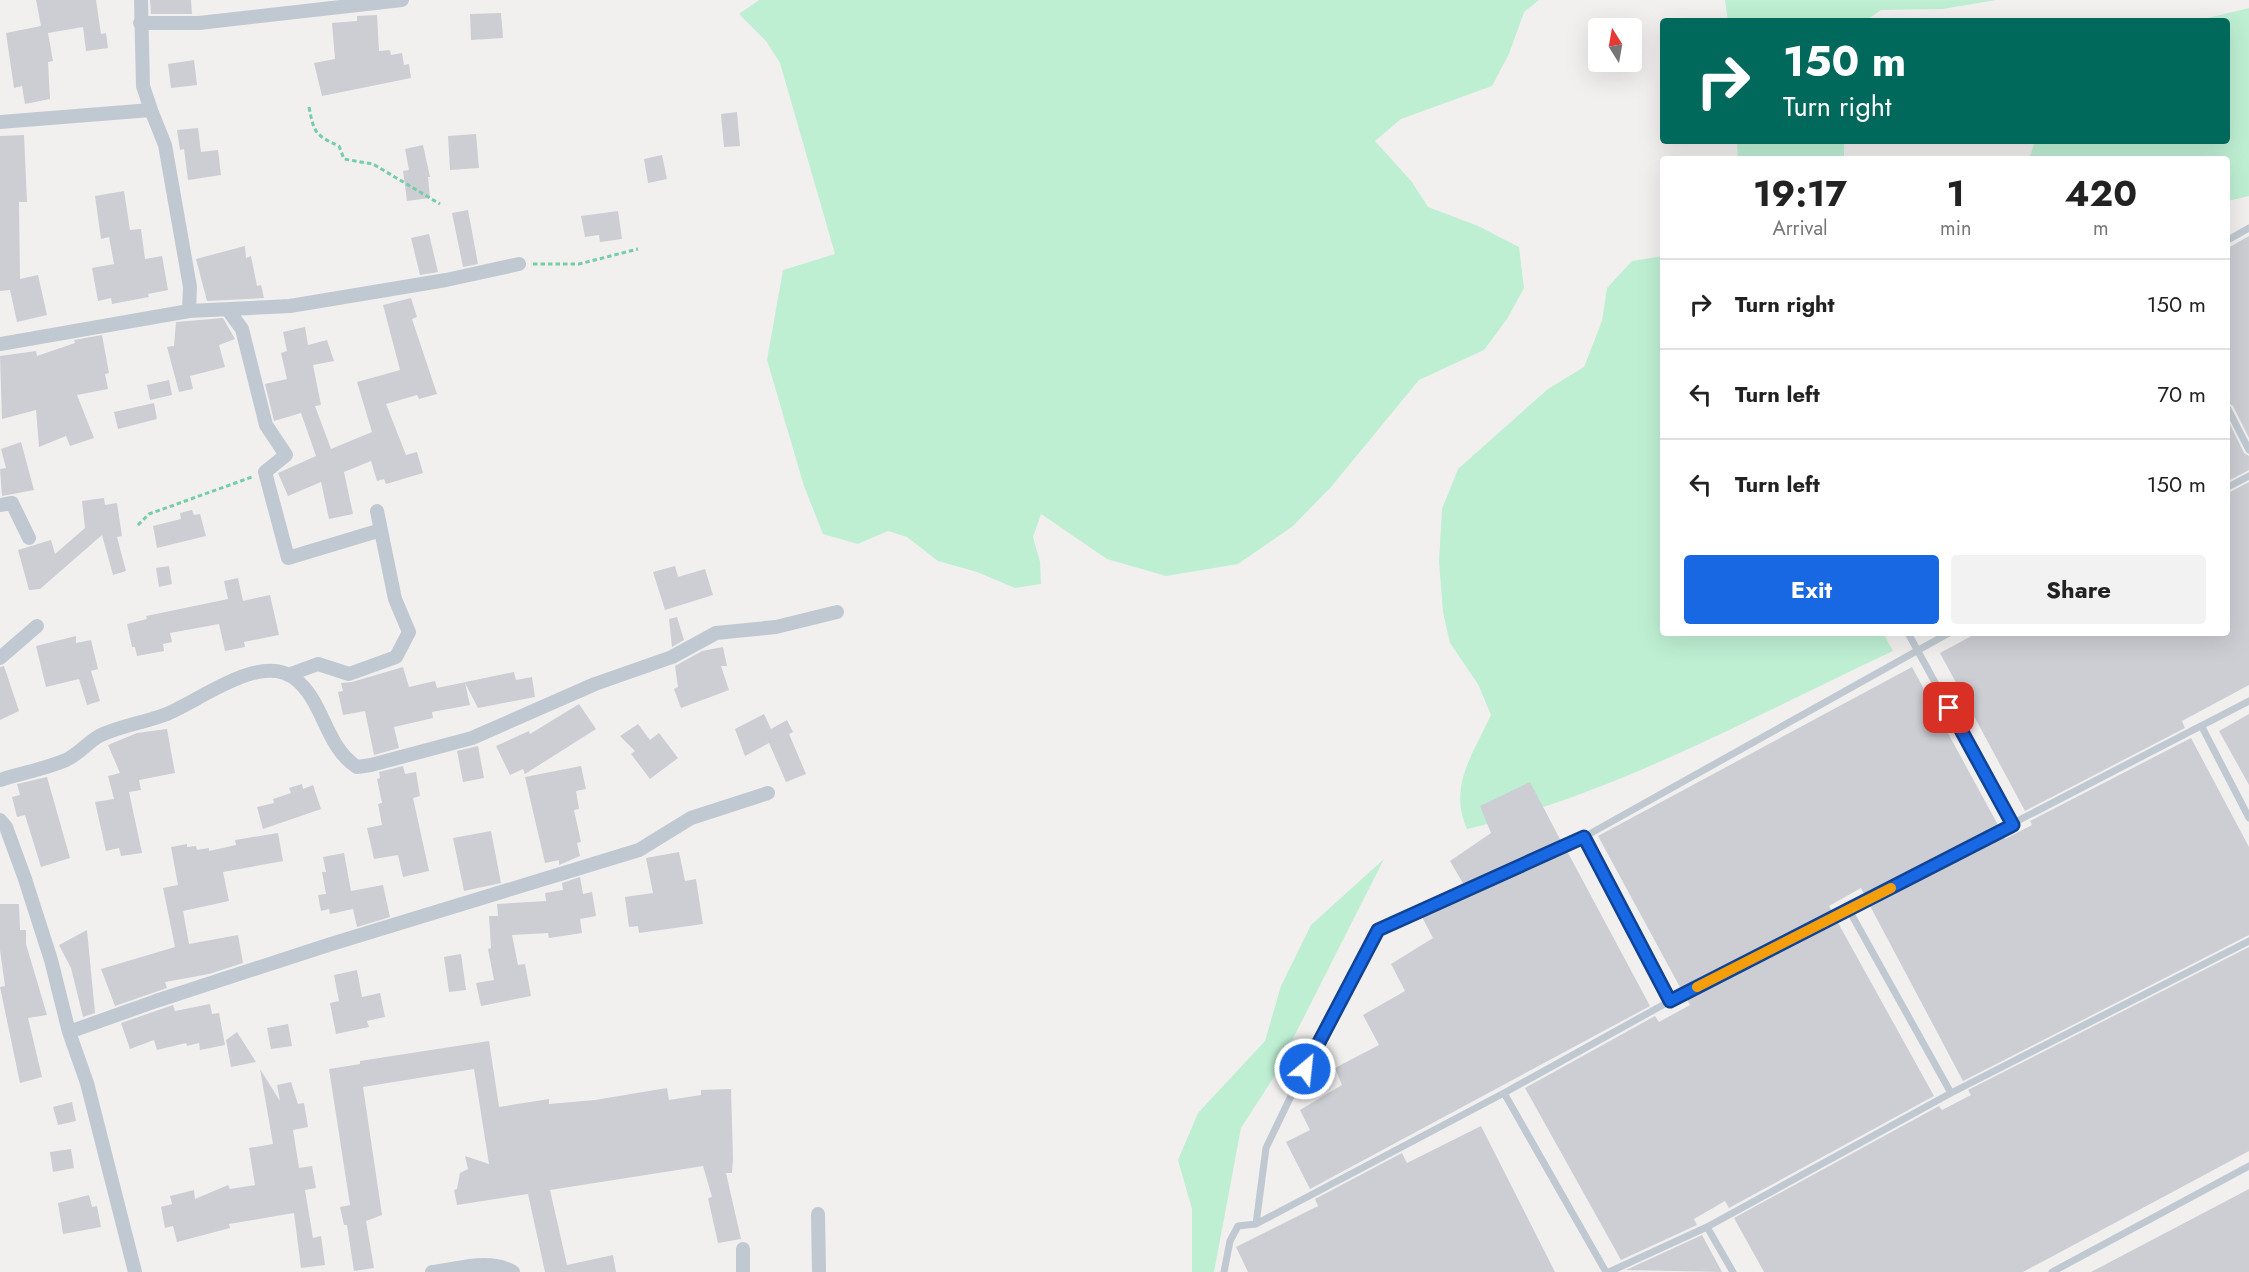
<!DOCTYPE html>
<style>
body{margin:0;font-family:Jost,sans-serif;background:#f2f2f2;color:#222;height:100vh;display:flex;flex-direction:column;font-size:22px;white-space:nowrap}
*{box-sizing:border-box;margin:0}
p{font-size:20px;color:#767676}
.icon{flex:none;width:33px;height:33px;fill:none;stroke:currentColor;stroke-width:2;stroke-linecap:round;stroke-linejoin:round}
.map{position:relative;flex:1;overflow:hidden}
.sheet{position:absolute;left:1660px;top:156px;width:570px;height:480px;display:flex;flex-direction:column;background:#fff;border-radius:6px;box-shadow:0 6px 24px #0002}
.sheet>*{flex:none}
.banner{position:absolute;left:1660px;top:18px;width:570px;height:126px;border-radius:6px;box-shadow:0 6px 24px #0002;background:#00695c;color:#fff;overflow:hidden}
.needle{width:39px;rotate:349deg}
.fabs{position:absolute;left:1588px;top:18px;display:grid;gap:12px}
.fabs a{display:grid;place-items:center;width:54px;height:54px;border-radius:6px;background:#fff;box-shadow:0 6px 24px #0002;font-size:30px}
.pin{position:absolute;display:grid;place-items:center;width:51px;height:51px;color:#fff;margin:-26px;border-radius:12px;box-shadow:0 3px 9px #0006}
.me{position:absolute;width:66px;margin:-33px;rotate:28deg;stroke-linejoin:round;filter:drop-shadow(0 0 4px #0008)}
.turn{display:flex;align-items:center;gap:21px;height:126px;padding:0 24px;font-size:27px}
.turn .icon{width:78px;height:78px;stroke-width:2.5}
.turn b{display:block;font-size:42px;line-height:51px}
.eta{display:flex;justify-content:space-evenly;align-items:center;height:102px;text-align:center}
.eta b{font-size:36px;font-weight:700;line-height:42px}
.primary-button{display:flex;gap:12px;margin-top:auto;padding:12px 24px}
.primary-button a{flex:1;height:69px;border-radius:6px;background:#1867e3;color:#fff;font-size:24px;font-weight:700;line-height:69px;text-align:center}
.primary-button a+a{background:#f2f2f2;color:#222}
ul{padding:0;list-style:none}
li{display:flex;align-items:center;gap:18px;height:90px;padding:0 24px;border-top:2px solid #e0e0e0}
li div{flex:1}
li b{display:block;font-size:22px}
li em{font-style:normal}
.map>svg:first-child{display:block}
.green{fill:#beefd3}
.building{fill:#ccced4}
.lines{fill:none;stroke-linecap:round;stroke-linejoin:round}
.path{stroke:#75cea6;stroke-width:3;stroke-dasharray:4.5 3;stroke-linecap:butt}
.lane{stroke:#c0c9d1;stroke-width:7}
.street{stroke:#c0c9d1;stroke-width:14}
.route-casing{stroke:#104394;stroke-width:15}
.route{stroke:#1867e3;stroke-width:10}
.slow{stroke:#f59e0b;stroke-width:10}
</style>
<div class="map">
<svg width="2249" height="1272" viewBox="0 0 2249 1272">
<rect width="100%" height="100%" fill="#f2efef"/>
<path class="green" d="M759,0H1539L1524,12L1509,54L1492,86L1401,119L1375,141L1412,182L1428,207L1478,226L1519,247L1524,288L1507,319L1484,350L1419,380L1331,487L1293,526L1238,564L1166,576L1107,559L1041,514L1033,537L1040,562L1041,584L1015,588L977,572L938,561L907,537L888,531L858,544L823,534L804,486L767,360L783,270L835,254L780,63L766,41L739,14Z
M1725,0H1996L1943,9L1881,10L1865,21H1728Z
M2249,8V196L2228,201V159H2029L2035,141H2228V21H2195Z
M1737,141H1844V159H1738Z
M1663,256L1664,633H1883L1893,651C1754,716 1617,793 1467,829C1448,787 1473,754 1491,715L1478,684L1450,643L1443,612L1439,562L1442,509L1458,469L1548,389L1584,367L1602,321L1607,288L1632,261Z
M1384,859L1272,1080L1241,1128L1214,1272H1192V1209L1178,1160L1198,1113L1265,1041L1281,986L1311,925Z"/>
<path class="building" d="M36,0H96L101,34L106,33L108,48L86,51L83,27L48,33L53,61L48,62L50,99L25,104L22,86L14,88L6,33L41,26Z
M150,0H191L192,14H151Z
M501,13L503,38L471,40L470,14Z
M377,15L379,51L390,50L391,55L402,53L404,65L409,64L411,78L322,96L314,63L335,59L332,23L357,21V16Z
M194,60L197,85L171,88L168,64Z
M737,112L740,146L724,147L721,114Z
M198,128L201,152L218,150L221,175L188,180L184,149L180,150L177,130Z
M476,134L479,168L450,170L448,136Z
M24,135L27,202H19L20,279L38,275L47,315L17,322L10,290L0,291V136Z
M423,145L430,177H428L430,198L407,201L403,171L409,170L405,149Z
M662,155L667,179L648,183L644,159Z
M124,191L130,230L141,229L145,259L162,256L168,290L148,294L149,297L112,304L111,298L98,301L92,268L114,264L109,237L101,239L95,196Z
M468,210L478,264L463,267L452,213Z
M618,211L622,239L600,242L599,235L585,237L581,216Z
M429,234L438,272L420,275L411,238Z
M2249,236V438L2233,406L2228,403V248Z
M245,246L246,258L251,256L257,286L261,285L264,298L207,301L196,259Z
M411,298L417,317L412,319L437,394L419,399L417,395L386,404L406,455L417,452L423,473L386,484L384,479L377,481L371,461L344,472L353,514L329,519L321,482L288,496L278,473L316,456L301,413L274,421L265,384L287,379L281,353L287,351L283,332L305,327L308,345L327,340L334,361L313,365L321,405L315,406L331,449L372,432L357,382L400,370L383,305Z
M223,318L235,339L219,345L225,367L190,376L193,389L179,392L167,347L174,346L176,322Z
M102,335L109,373L105,374L108,389L77,395L94,438L70,446L66,436L39,447L36,410L2,419L0,356L36,351L37,356L75,343L74,340Z
M169,380L172,395L150,400L147,385Z
M154,403L157,419L118,429L114,412Z
M2228,420L2244,453L2249,456V470L2228,481Z
M21,442L34,490L2,496L0,469L6,468L1,449Z
M2249,482V685L2182,721L2185,728L2025,811L1940,653L1977,633H2228V493Z
M104,498L105,505L117,503L122,536L117,537L126,571L113,575L102,535L40,589L29,590L18,550L51,540L55,554L85,528L82,501Z
M192,510L194,515L200,514L206,536L157,548L153,526L181,519L180,513Z
M169,566L172,584L159,587L156,568Z
M675,566L678,577L705,569L713,595L665,610L653,572Z
M238,578L243,601L270,595L279,635L244,642L245,647L225,651L219,624L170,633L172,642L163,644L164,651L137,656L135,647H132L127,624L147,619L146,616L228,599L224,581Z
M677,617L684,640L672,647L669,619Z
M76,636V643L91,640L98,669L91,671L100,701L87,705L79,679L46,687L36,646Z
M723,647L727,666H721L729,690L681,708L674,689L678,687L675,666L702,651Z
M4,666L19,711L0,720V667Z
M403,667L409,687L435,681L437,688L514,672L516,680L532,677L535,697L478,708L465,683L470,705L432,712L433,718L394,727L399,748L374,755L365,711L343,715L338,692L343,691L341,683L352,682Z
M1912,667L1998,825L1864,894L1861,888L1829,906L1832,911L1681,989L1598,836Z
M579,704L596,729L525,774L523,769L510,775L496,746L529,731L530,734Z
M764,714L771,729L787,720L793,732L789,734L806,774L786,782L769,743L745,756L735,729Z
M2249,714V785L2219,731Z
M638,724L650,740L659,733L678,758L650,779L631,754L635,751L620,736Z
M167,729L175,773L139,780L141,790L129,792L142,853L121,856L119,848L106,851L95,802L114,799L108,776L120,773L108,745L137,733Z
M2191,738L2249,847V935L1963,1081L1869,904L2003,835L2005,839L2032,825L2030,821Z
M478,746L484,778L463,782L457,751Z
M403,766L405,774L416,772L420,796L413,798L429,871L403,877L398,855L374,859L367,828L382,825L378,804L382,803L377,779L380,778L379,772Z
M581,766L586,789L576,791L579,809L574,810L581,842L577,843L580,856L559,865V860L545,863L525,777Z
M47,777L70,858L41,867L25,815L17,817L12,797L20,795L17,784Z
M1530,782L1561,841L1464,885L1450,861L1491,833L1480,806Z
M302,784L303,789L313,785L321,809L263,829L257,807L274,803L273,799L291,793L289,788Z
M491,831L501,883L464,891L453,838Z
M278,833L283,861L223,872L229,901L183,911L189,944L238,935L243,963L209,974L165,982L167,988L115,1006L101,969L175,947L163,888L178,885L171,847L187,844V847L196,846L197,850L209,848V851L236,845L235,840Z
M1567,851L1650,1006L1310,1189L1286,1142L1310,1130L1300,1110L1342,1085L1335,1068L1379,1045L1363,1015L1405,991L1391,964L1433,938L1422,917Z
M679,852L685,881L696,879L703,924L639,933L638,926L629,927L625,897L653,893L646,858Z
M344,853L351,891L383,885L390,917L357,927L353,909L330,914L329,909L321,911L318,895L326,894L322,872H326L323,857Z
M580,877L583,894L592,892L596,916L580,919L582,933L549,938L548,933L512,935L518,965L525,964L531,996L481,1006L476,983L494,980L488,949L491,948L489,916H498L497,904L546,901L545,893L563,890L562,883Z
M0,904H19L20,930H26V944L47,1015L28,1018L42,1077L20,1083L0,987L5,986L0,950Z
M1837,921L1934,1096L1729,1208L1725,1201L1694,1219L1697,1225L1621,1260L1525,1088L1655,1016L1659,1022L1690,1005L1687,999Z
M87,930L95,1013L83,1017L71,968L59,945Z
M2249,947V1151L2023,1272H1764L1734,1218L1939,1106L1942,1110L1971,1095L1968,1090Z
M461,954L466,990L449,992L444,957Z
M357,970L362,997L380,993L385,1017L367,1021L369,1027L336,1034L330,1003L339,1001L334,975Z
M210,1004L212,1014L219,1013L225,1045L200,1050L199,1043L187,1046L186,1043L157,1050L154,1040L130,1049L121,1023L173,1005L175,1011Z
M288,1024L292,1046L271,1049L267,1028Z
M237,1032L256,1062L231,1067L226,1040Z
M489,1041L499,1107L549,1099V1104L595,1100L667,1088L669,1100L701,1095V1090L731,1089L733,1158L732,1173H726L741,1239L718,1243L708,1198L712,1197L703,1166L550,1190L567,1265L613,1255L616,1272H545L528,1194L457,1205L454,1190L457,1189L460,1173L468,1169L465,1156L489,1164L474,1069L363,1087L382,1215L366,1221L374,1268L354,1271L347,1225H344L340,1207L350,1205L329,1069L360,1064V1061Z
M260,1069L280,1101L277,1085L291,1082L298,1104L304,1103L308,1127L293,1130L299,1168L312,1166L316,1188L305,1190L313,1238L321,1236L325,1265L301,1268L294,1213L229,1224L230,1228L177,1242L173,1226L165,1228L161,1207L172,1204L170,1196L194,1190L195,1199L228,1185L230,1189L255,1185L249,1148L273,1144Z
M72,1102L76,1121L58,1125L53,1107Z
M1481,1126L1555,1272H1248L1236,1247L1318,1206L1315,1199L1402,1153L1407,1163Z
M71,1149L74,1168L53,1172L50,1152Z
M2249,1189V1272H2091Z
M89,1195L92,1207L97,1206L101,1227L63,1234L58,1203Z
M1702,1235L1722,1272L1626,1270Z"/>
<g class="lines">
<path class="path" d="M309,107C314,133 315,135 339,146L344,159L373,164L440,204
M533,264H579L638,249
M138,525L149,514L252,477"/>
<path class="lane" d="M2228,240L2249,228
M2228,409L2249,450
M2228,487L2249,476
M1908,633L2013,825
M2202,727L2249,818
M1849,910L1951,1093
M1670,1001L1584,837L1949,633
M1256,1224L1504,1093
M1707,1227L1733,1272
M1224,1272L1230,1241L1238,1226L1256,1224L1266,1148L1304,1069L1379,930L1584,837
M1606,1272L1504,1093L1670,1001L2249,701
M1609,1272L1707,1227L1951,1093L2249,941
M2052,1272L2249,1166"/>
<path class="street" d="M141,0L143,86L151,110
M140,23H199L402,0
M0,122L151,110L165,145L190,287L189,311
M228,310L242,329L266,425L286,455L265,472L288,558L381,530
M0,344L189,311L290,306L446,280L519,264
M0,505L12,503L29,538
M0,658L37,626
M288,675L318,664L349,674L396,657L409,632L395,599L377,511
M0,780C21,773 45,769 66,760C79,754 87,743 99,736C119,726 143,723 164,715C197,703 259,652 294,678C324,700 325,747 357,767L371,765L472,738L595,684L672,657L716,633L776,627L837,612
M0,820L6,827L25,879L51,960L69,1032L87,1083L135,1272
M69,1032L156,1001L328,945L639,850L691,818L768,793
M818,1214L819,1272
M743,1249V1272
M432,1272C458,1269 490,1258 513,1272"/>
</g>
<g class="lines">
<g class="route-casing">
<path id="route" d="M1305,1069L1378,930L1584,837L1670,1001L2013,825L1949,708"/>
</g>
<use href="#route" class="route"/>
<path class="slow" d="M1697,987L1891,888"/>
</g>
</svg>
<div class="fabs">
<a><svg class="needle" viewBox="-14 -14 28 28"><path d="M0-13l5 13h-10z" fill="#e53935"/><path d="M0 13l5-13h-10z" fill="#767676"/></svg></a>
</div>
<div class="pin" style="left:1949px;top:708px;background:#d93025"><svg class="icon" aria-label="arrive" viewBox="0 0 24 24"><path d="M6 21V4h12l-3 4 3 4H6"/></svg></div>
<svg class="me" style="left:1305px;top:1069px" viewBox="-20 -20 40 40"><circle r="17" fill="#1867e3" stroke="#fff" stroke-width="3"/><path d="M0-11L8 9 0 5-8 9z" fill="#fff"/></svg>
<div class="banner">
<div class="turn"><svg class="icon" aria-label="right" viewBox="0 0 24 24"><path d="M7 20v-9h11M14 6l5 5-5 5"/></svg><div><b>150 m</b>Turn right</div></div>
</div>
<section class="sheet">
<div class="eta">
<div><b>19:17</b><p>Arrival</p></div>
<div><b>1</b><p>min</p></div>
<div><b>420</b><p>m</p></div>
</div>
<ul>
<li><svg class="icon" aria-label="right" viewBox="0 0 24 24"><path d="M7 20v-9h11M14 6l5 5-5 5"/></svg><div><b>Turn right</b></div><em>150 m</em></li>
<li><svg class="icon" aria-label="left" viewBox="0 0 24 24"><path d="M17 20v-9H6M10 6l-5 5 5 5"/></svg><div><b>Turn left</b></div><em>70 m</em></li>
<li><svg class="icon" aria-label="left" viewBox="0 0 24 24"><path d="M17 20v-9H6M10 6l-5 5 5 5"/></svg><div><b>Turn left</b></div><em>150 m</em></li>
</ul>
<div class="primary-button"><a>Exit</a><a>Share</a></div>
</section>
</div>
